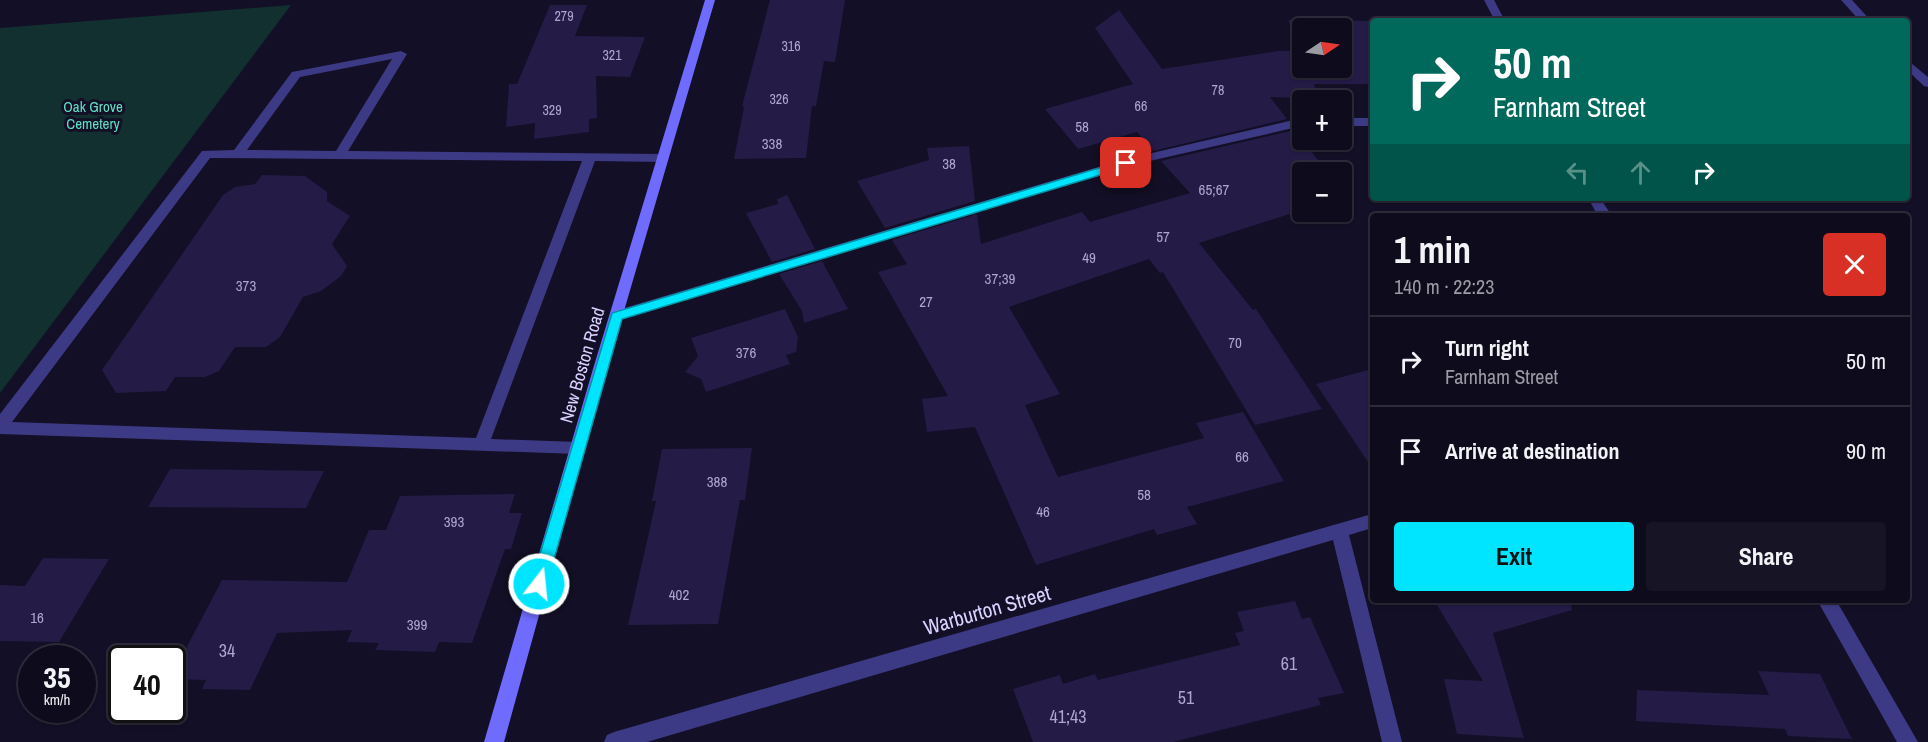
<!DOCTYPE html>
<meta charset="utf-8">
<style>
body{margin:0;font-family:"Archivo Narrow",sans-serif;background:#171425;color:#f1f3f6;height:100vh;display:flex;flex-direction:column;font-size:22px;white-space:nowrap}
*{box-sizing:border-box;margin:0}
p{font-size:20px;color:#9b9ba3}
.icon{flex:none;width:33px;height:33px;fill:none;stroke:currentColor;stroke-width:2;stroke-linecap:round;stroke-linejoin:round}
.map{position:relative;flex:1;overflow:hidden}
.sheet{position:absolute;left:1370px;top:213px;width:540px;height:390px;display:flex;flex-direction:column;background:#0e0b1c;border-radius:6px;box-shadow:0 2px 4px #0004,0 0 0 2px #2e2b3b}
.sheet>*{flex:none}
.hud{position:absolute;left:1370px;top:18px;width:540px;height:183px;border-radius:6px;box-shadow:0 2px 4px #0004,0 0 0 2px #2e2b3b;background:#00695c;color:#fff;overflow:hidden}
.needle{width:39px;rotate:77deg}
.fabs{position:absolute;left:1292px;top:18px;display:grid;gap:12px}
.fabs a{display:grid;place-items:center;width:60px;height:60px;border-radius:6px;background:#0e0b1c;box-shadow:0 2px 4px #0004,0 0 0 2px #2e2b3b;font-size:30px}
.speed{position:absolute;left:18px;top:645px;display:flex;gap:12px;font-size:30px;font-weight:700;text-align:center}
.speed>*{display:grid;place-content:center;width:78px;height:78px;border-radius:50%;background:#0e0b1c;box-shadow:0 2px 4px #0004,0 0 0 2px #2e2b3b;line-height:1}
.speed small{font-size:15px;font-weight:400}
.speed .limit{border:3px solid #111;border-radius:9px;background:#fff;color:#111}
.pin{position:absolute;display:grid;place-items:center;width:51px;height:51px;color:#fff;margin:-26px;border-radius:12px;box-shadow:0 3px 9px #0006}
.me{position:absolute;width:66px;margin:-33px;rotate:16deg;stroke-linejoin:round;filter:drop-shadow(0 0 4px #0008)}
.turn{display:flex;align-items:center;gap:21px;height:126px;padding:0 24px;font-size:27px}
.turn .icon{width:78px;height:78px;stroke-width:2.5}
.turn b{display:block;font-size:42px;line-height:51px}
.lanes{display:flex;align-items:center;height:57px;padding:0 24px;background:#0003;justify-content:center;gap:30px;direction:ltr}
.lanes .off{opacity:.35}
.round{display:grid;place-items:center;flex:none;width:63px;height:63px;border-radius:6px;background:#171425}
.summary{display:flex;align-items:center;justify-content:space-between;height:102px;padding:0 24px}
h1{font-size:36px;font-weight:700;line-height:45px}
.primary-button{display:flex;gap:12px;margin-top:auto;padding:12px 24px}
.primary-button a{flex:1;height:69px;border-radius:6px;background:#00e5ff;color:#111;font-size:24px;font-weight:700;line-height:69px;text-align:center}
.primary-button a+a{background:#171425;color:#f1f3f6}
ul{padding:0;list-style:none}
li{display:flex;align-items:center;gap:18px;height:90px;padding:0 24px;border-top:2px solid #2e2b3b}
li div{flex:1}
li b{display:block;font-size:22px}
li em{font-style:normal}
.map>svg:first-child{display:block}
.green{fill:#12302f}
.building{fill:#241b47;fill-rule:evenodd}
.lines{fill:none;stroke-linecap:round;stroke-linejoin:round}
.lane{fill:#3d3a85;fill-rule:evenodd}
.street{fill:#3d3a85;fill-rule:evenodd}
.secondary{fill:#6f6bff;fill-rule:evenodd}
.route{fill:#00e5ff;stroke:#0095a6;stroke-width:1.5}
.labels{text-anchor:middle;dominant-baseline:central;stroke-width:6;stroke-linejoin:round;paint-order:stroke}
.far-number-label{font-size:14px;fill:#aca6d1}
.far-park-label{font-size:15px;fill:#5fe0c0;stroke:#130f26}
.number-label{font-size:15px;fill:#aca6d1}
.street-label{font-size:18px;fill:#d9d4ff;stroke:#130f26}
.near-number-label{font-size:18px;fill:#aca6d1}
.near-street-label{font-size:21px;fill:#d9d4ff;stroke:#130f26}
</style>
<div class="map">
<svg width="1928" height="742" viewBox="0 0 1928 742">
<rect width="100%" height="100%" fill="#130f26"/>
<path class="green" d="M291,5L0,393V28Z"/>
<path class="building" d="M770,0H845L835,62L824,61L816,106H812L806,158L734,159L744,107L742,106Z
M550,5H587L575,36L645,37L630,77L596,76L597,118L589,119V132L534,139L535,123L506,127L509,84H517Z
M1119,10L1162,69L1279,51H1300L1288,20L1372,21V84H1314L1316,91H1302L1305,98L1270,97L1287,119L1153,151L1137,132L1078,149L1045,109L1133,84L1095,28ZM1302,28H1341V68H1302Z
M1295,130L1327,172H1302V210L1199,243L1253,310L1256,309L1322,409L1255,425L1163,272L1160,273L1149,259L1009,307L1060,394L1025,405L1058,477L1204,438L1196,423L1243,412L1284,481L1187,507L1197,524L1157,535L1154,529L1036,565L975,427L927,432L922,399L948,396L878,272L907,264L892,240L977,214L981,244L1082,212L1090,222L1190,193L1161,161Z
M969,146L975,201L885,228L857,181L929,160L927,148Z
M262,175L305,176L327,192V201L350,216L332,244L347,266L341,276L321,291L303,297L280,337L266,347H235L219,371L205,377H175L166,391L116,393L102,370L223,195L235,187L255,184Z
M787,195L815,249L772,262L746,213L778,204L777,199Z
M822,261L848,309L804,323L802,311L779,274Z
M785,309L798,337L796,352L786,355L790,364L706,392L701,379L685,372L698,356L691,338Z
M1372,369V468L1316,384Z
M752,448L745,500H740L718,624L628,625L656,501H652L662,449Z
M170,469L324,471L306,508L148,507Z
M515,494L509,513H522L511,549H505L472,643L439,642L435,652L375,650L379,643L347,642L352,630L277,633L250,690L202,689L206,680L172,679V675L222,580L347,582L369,530H386L400,496Z
M43,558L109,559L59,642L0,641V585L25,586Z
M1434,600H1570L1572,610L1493,633L1524,738L1457,734L1444,679L1483,681Z
M1295,601L1302,619L1310,617L1344,693L1318,698L1321,705L1173,742H1033L1013,689L1060,675L1063,684L1095,674L1098,680L1240,645L1235,633L1244,631L1237,612Z
M1758,671L1820,674L1852,739L1788,736L1785,729L1636,721L1637,690L1769,695Z"/>
<g class="lines">
<path class="lane" d="M401,51L407,54L348,151L663,154L669,158L663,162L595,161L491,439L578,442L584,443L586,448L584,453L578,454L0,434V414L202,151L234,150L292,72ZM392,59L336,151L247,150L300,77ZM210,158L582,161L476,438L12,422Z"/>
<path class="street" d="M1484,0H1494L1505,21H1495Z
M1841,0H1852L1871,21H1860Z
M1906,59L1928,77V87L1924,86L1906,69Z
M1302,118V126L1128,166L616,321L609,316L611,312L1122,160Z
M1341,118H1372V126H1341Z
M1588,198H1600L1612,216H1598Z
M1372,514V528L1349,535L1402,742H1382L1333,540L647,742H604L607,735L614,732Z
M1817,600H1836L1918,742H1897Z"/>
<path class="secondary" d="M705,0H715L607,369L504,742H484L593,369Z"/>
</g>
<path class="route" d="M1126,160L1132,163L1130,166L622,319L547,584L544,589H533L531,584L612,313Z"/>
<g class="labels">
<g class="far-number-label">
<text x="564" y="16">279</text>
<text x="791" y="46">316</text>
<text x="612" y="55">321</text>
<text x="1218" y="90">78</text>
<text x="779" y="99">326</text>
<text x="1141" y="106">66</text>
<text x="552" y="110">329</text>
</g>
<g class="far-park-label">
<text x="93" y="106">Oak Grove<tspan x="93" dy="17">Cemetery</tspan></text>
</g>
<g class="number-label">
<text x="1082" y="126">58</text>
<text x="772" y="143">338</text>
<text x="949" y="163">38</text>
<text x="1214" y="189">65;67</text>
<text x="1163" y="236">57</text>
<text x="1089" y="257">49</text>
<text x="1000" y="278">37;39</text>
<text x="246" y="285">373</text>
<text x="926" y="301">27</text>
<text x="1235" y="342">70</text>
<text x="746" y="352">376</text>
<text x="1242" y="456">66</text>
<text x="717" y="481">388</text>
<text x="1144" y="494">58</text>
<text x="1043" y="511">46</text>
<text x="454" y="521">393</text>
<text x="679" y="594">402</text>
<text x="37" y="617">16</text>
<text x="417" y="624">399</text>
</g>
<g class="street-label">
<text transform="translate(582 365) rotate(-74)">New Boston Road</text>
</g>
<g class="near-number-label">
<text x="227" y="650">34</text>
<text x="1289" y="663">61</text>
<text x="1186" y="697">51</text>
<text x="1068" y="716">41;43</text>
</g>
<g class="near-street-label">
<text transform="translate(987 610) rotate(-16)">Warburton Street</text>
</g>
</g>
</svg>
<div class="fabs">
<a><svg class="needle" viewBox="-14 -14 28 28"><path d="M0-13l5 13h-10z" fill="#e53935"/><path d="M0 13l5-13h-10z" fill="#9b9ba3"/></svg></a>
<a>+</a>
<a>−</a>
</div>
<div class="speed"><div>35<small>km/h</small></div><div class="limit">40</div></div>
<div class="pin" style="left:1126px;top:163px;background:#d93025"><svg class="icon" aria-label="arrive" viewBox="0 0 24 24"><path d="M6 21V4h12l-3 4 3 4H6"/></svg></div>
<svg class="me" style="left:539px;top:584px" viewBox="-20 -20 40 40"><circle r="17" fill="#00e5ff" stroke="#fff" stroke-width="3"/><path d="M0-11L8 9 0 5-8 9z" fill="#fff"/></svg>
<div class="hud">
<div class="turn"><svg class="icon" aria-label="right" viewBox="0 0 24 24"><path d="M7 20v-9h11M14 6l5 5-5 5"/></svg><div><b>50 m</b>Farnham Street</div></div>
<div class="lanes"><svg class="icon off" aria-label="left" viewBox="0 0 24 24"><path d="M17 20v-9H6M10 6l-5 5 5 5"/></svg><svg class="icon off" aria-label="ahead" viewBox="0 0 24 24"><path d="M12 20V5M6 11l6-6 6 6"/></svg><svg class="icon" aria-label="right" viewBox="0 0 24 24"><path d="M7 20v-9h11M14 6l5 5-5 5"/></svg></div>
</div>
<section class="sheet">
<div class="summary"><div><h1>1 min</h1><p>140 m · 22:23</p></div><a class="round" style="background:#d93025;color:#fff"><svg class="icon" aria-label="close" viewBox="0 0 24 24"><path d="M6 6l12 12M18 6L6 18"/></svg></a></div>
<ul>
<li><svg class="icon" aria-label="right" viewBox="0 0 24 24"><path d="M7 20v-9h11M14 6l5 5-5 5"/></svg><div><b>Turn right</b><p>Farnham Street</p></div><em>50 m</em></li>
<li><svg class="icon" aria-label="arrive" viewBox="0 0 24 24"><path d="M6 21V4h12l-3 4 3 4H6"/></svg><div><b>Arrive at destination</b></div><em>90 m</em></li>
</ul>
<div class="primary-button"><a>Exit</a><a>Share</a></div>
</section>
</div>
